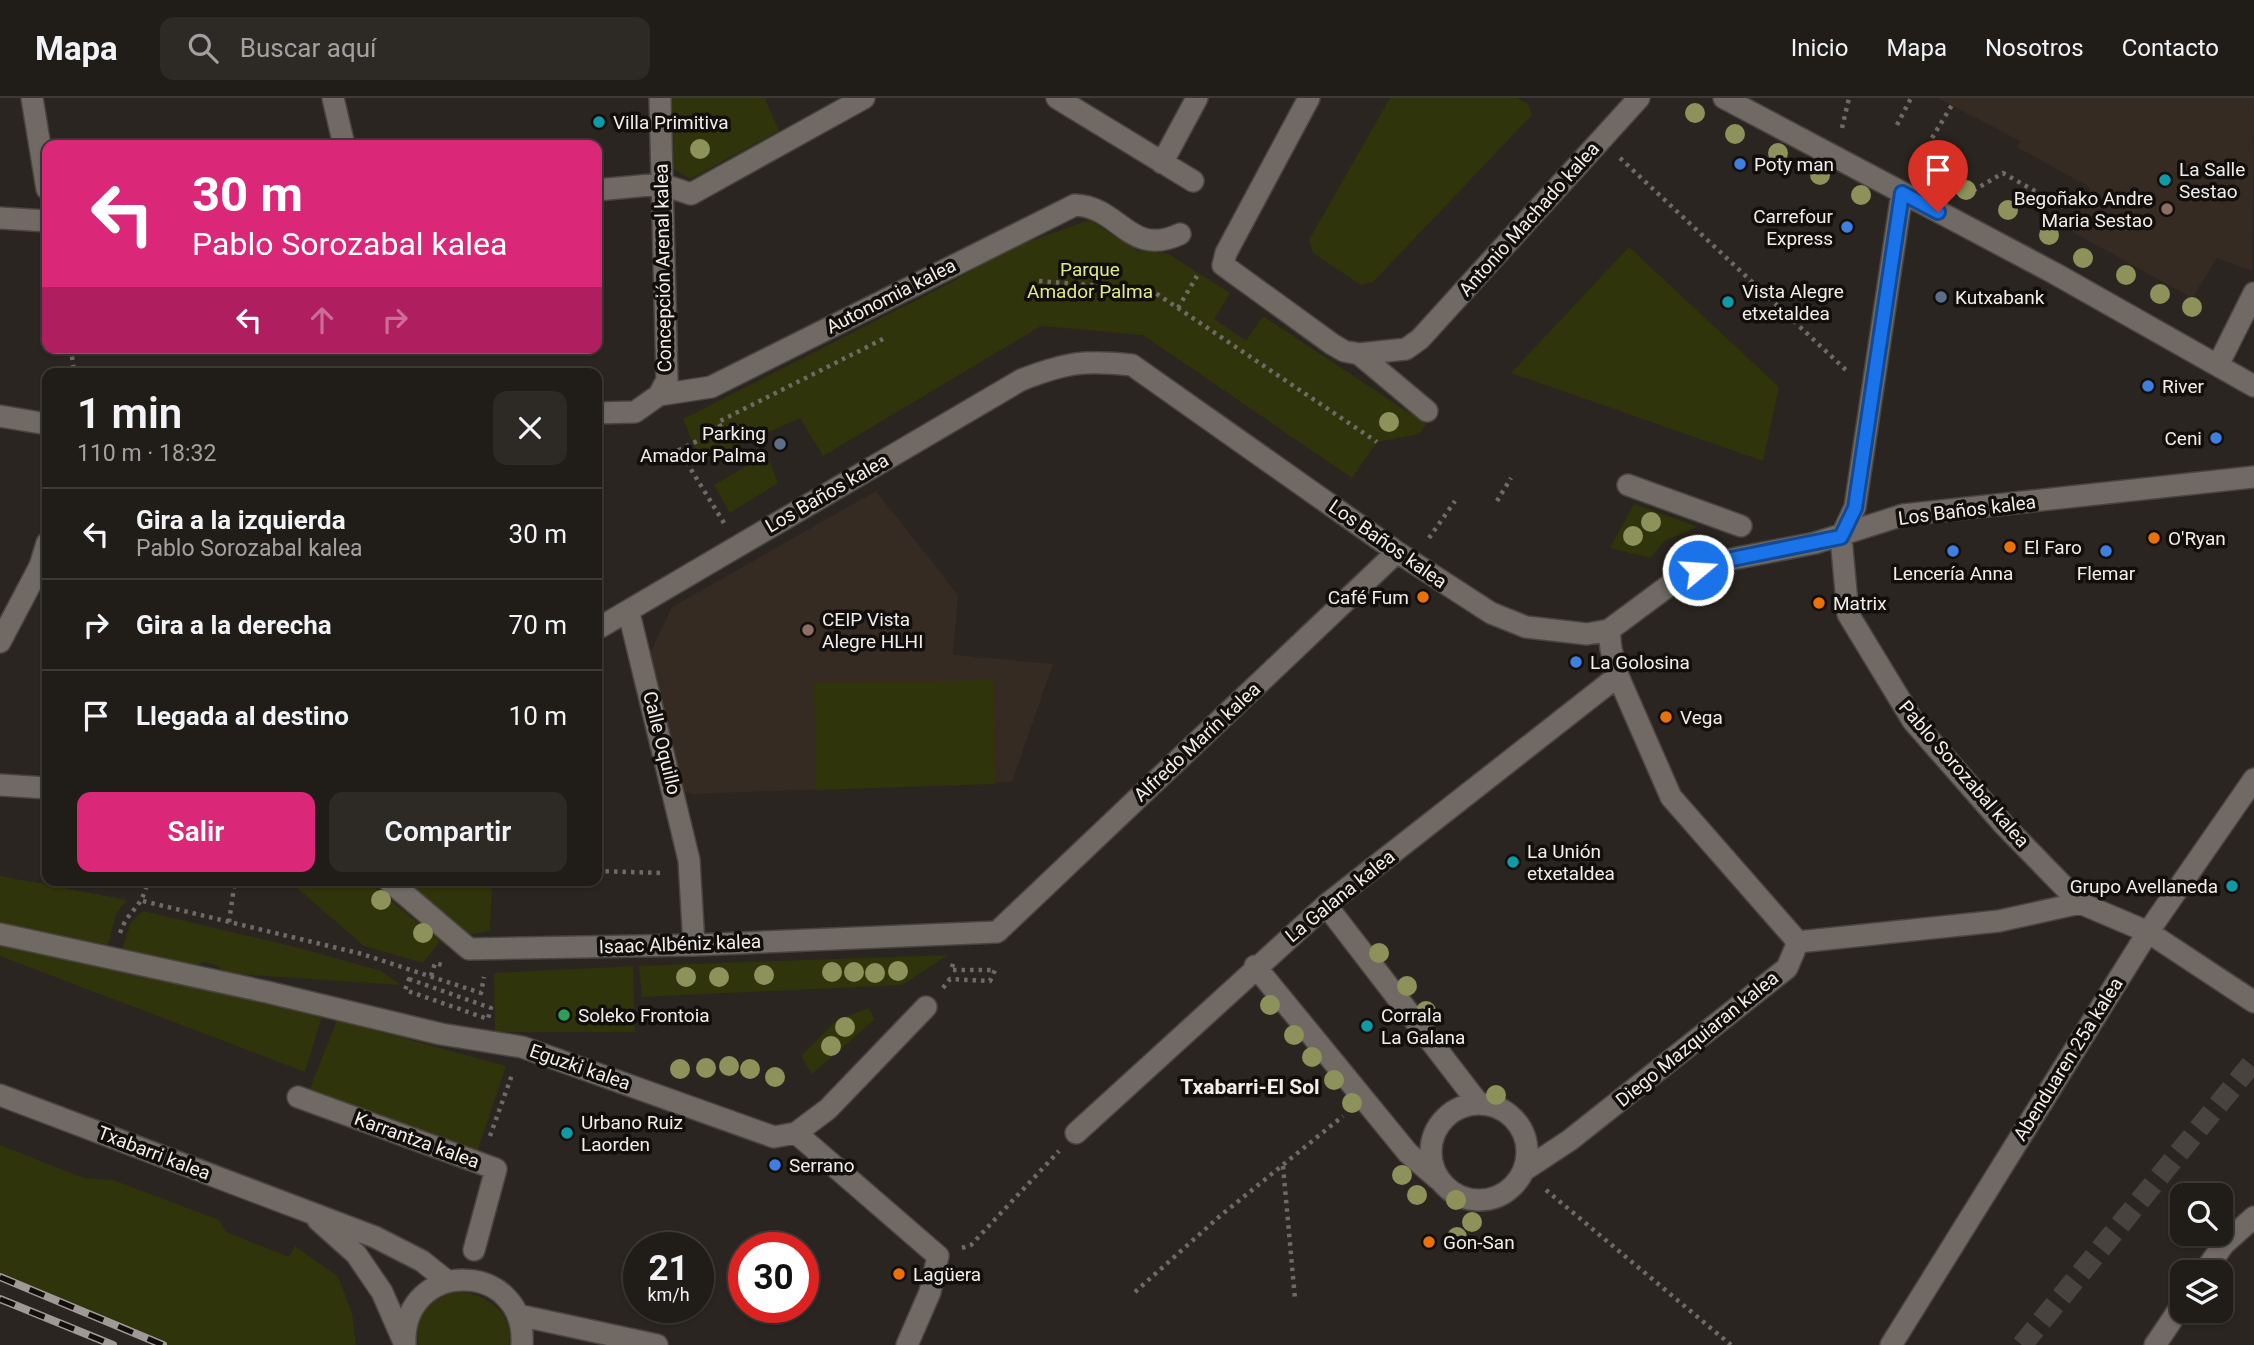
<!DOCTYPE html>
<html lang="es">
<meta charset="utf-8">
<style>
body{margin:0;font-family:Roboto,sans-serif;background:#2d2925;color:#f1f3f6;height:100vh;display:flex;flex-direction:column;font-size:26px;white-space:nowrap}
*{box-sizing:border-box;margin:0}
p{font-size:23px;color:#a2a1a2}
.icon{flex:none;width:38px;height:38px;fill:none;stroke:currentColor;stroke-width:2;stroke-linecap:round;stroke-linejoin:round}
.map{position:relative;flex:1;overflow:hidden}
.sheet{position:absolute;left:42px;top:270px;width:560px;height:518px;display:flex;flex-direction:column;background:#201c18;border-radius:14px;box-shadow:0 2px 5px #0004,0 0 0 2px #3d3a37}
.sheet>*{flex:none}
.hud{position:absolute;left:42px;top:42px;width:560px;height:214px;border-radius:14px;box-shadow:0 2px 5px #0004,0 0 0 2px #3d3a37;background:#db2777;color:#fff;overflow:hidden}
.tools{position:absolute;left:2170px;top:1085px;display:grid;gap:14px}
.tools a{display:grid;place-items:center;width:63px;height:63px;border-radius:14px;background:#201c18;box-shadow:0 2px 5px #0004,0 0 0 2px #3d3a37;font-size:35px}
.speed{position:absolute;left:623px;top:1134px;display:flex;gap:14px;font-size:35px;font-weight:700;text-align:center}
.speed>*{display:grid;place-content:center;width:91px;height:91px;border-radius:50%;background:#201c18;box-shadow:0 2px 5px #0004,0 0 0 2px #3d3a37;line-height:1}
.speed small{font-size:18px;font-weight:400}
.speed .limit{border:10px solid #d22;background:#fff;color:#111}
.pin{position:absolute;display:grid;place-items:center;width:60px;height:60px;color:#fff;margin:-72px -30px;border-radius:50% 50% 50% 0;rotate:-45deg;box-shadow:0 0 7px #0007}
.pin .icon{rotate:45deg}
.me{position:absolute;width:77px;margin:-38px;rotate:72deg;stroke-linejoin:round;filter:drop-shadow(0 0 5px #0008)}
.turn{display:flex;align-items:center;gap:24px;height:147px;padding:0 35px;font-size:32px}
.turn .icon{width:91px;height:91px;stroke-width:2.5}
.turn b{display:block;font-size:49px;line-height:60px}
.lanes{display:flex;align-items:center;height:66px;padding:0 35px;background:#0003;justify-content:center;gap:35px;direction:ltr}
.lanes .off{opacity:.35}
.round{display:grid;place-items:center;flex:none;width:74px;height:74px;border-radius:14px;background:#2d2925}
.headline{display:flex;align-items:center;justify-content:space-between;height:119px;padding:0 35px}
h1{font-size:42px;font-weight:600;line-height:52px}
.button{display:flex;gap:14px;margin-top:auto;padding:14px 35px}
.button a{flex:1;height:80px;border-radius:14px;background:#db2777;color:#fff;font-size:28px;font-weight:600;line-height:80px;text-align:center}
.button a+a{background:#2d2925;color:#f1f3f6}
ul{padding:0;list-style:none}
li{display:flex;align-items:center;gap:21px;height:91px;padding:0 35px;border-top:2px solid #3d3a37}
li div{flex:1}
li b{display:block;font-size:26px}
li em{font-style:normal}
header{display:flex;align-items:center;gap:42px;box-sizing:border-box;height:98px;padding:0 35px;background:#201c18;border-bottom:2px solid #3d3a37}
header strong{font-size:33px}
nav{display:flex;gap:38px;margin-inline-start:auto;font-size:24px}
.search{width:490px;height:63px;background:#2d2925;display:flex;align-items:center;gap:18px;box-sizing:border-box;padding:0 24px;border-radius:14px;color:#a2a1a2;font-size:26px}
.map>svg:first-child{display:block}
.built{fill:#362b23}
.green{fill:#2f340a}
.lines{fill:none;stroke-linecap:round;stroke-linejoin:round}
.minor-tunnel{stroke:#48433e;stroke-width:21;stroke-dasharray:21 10;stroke-linecap:butt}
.minor-casing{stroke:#484440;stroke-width:24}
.path{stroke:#6f6a66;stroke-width:4.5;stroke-dasharray:3.5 5;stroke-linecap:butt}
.minor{stroke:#706964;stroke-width:21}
.rail-casing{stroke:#9f9a97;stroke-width:8}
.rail{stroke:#110e0c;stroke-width:5;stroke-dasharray:16;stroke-linecap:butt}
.tree{fill:#8c925a}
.route-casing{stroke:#114b97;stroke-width:18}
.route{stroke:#1a73e8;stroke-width:12}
.culture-dot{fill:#0f9aa8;stroke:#110e0c;stroke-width:2.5}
.shop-dot{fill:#3f7fe0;stroke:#110e0c;stroke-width:2.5}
.education-dot{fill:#8d6e63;stroke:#110e0c;stroke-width:2.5}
.service-dot{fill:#5c6f8a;stroke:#110e0c;stroke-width:2.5}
.food-dot{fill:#e8710a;stroke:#110e0c;stroke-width:2.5}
.leisure-dot{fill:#2e9e5b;stroke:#110e0c;stroke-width:2.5}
.labels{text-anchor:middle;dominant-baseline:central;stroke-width:7;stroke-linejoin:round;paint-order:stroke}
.poi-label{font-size:19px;fill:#f1edea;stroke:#110e0c;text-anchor:start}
.street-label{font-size:19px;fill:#f1edea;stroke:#110e0c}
.park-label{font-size:19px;fill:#dceb89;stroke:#110e0c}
.neighbourhood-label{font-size:21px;font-weight:bold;fill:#f1edea;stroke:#110e0c}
</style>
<header>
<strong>Mapa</strong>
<div class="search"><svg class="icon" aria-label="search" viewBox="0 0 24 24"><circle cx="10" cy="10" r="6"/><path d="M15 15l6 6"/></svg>Buscar aquí</div>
<nav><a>Inicio</a><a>Mapa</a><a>Nosotros</a><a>Contacto</a></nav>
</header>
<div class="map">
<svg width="2254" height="1247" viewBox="0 0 2254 1247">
<rect width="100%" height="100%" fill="#2a2520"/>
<path class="built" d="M1938,0H2254L2252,173L2217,160L2192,200L2069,132L2091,90L2017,49L2020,43Z
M876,393L958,497L953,557L1053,566L1012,684L694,696L679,693L650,555L672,509Z"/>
<path class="green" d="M668,0H765L779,33L690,81L671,69Z
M1390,0H1517L1528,6L1532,17L1373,184L1361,187L1313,155L1309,142Z
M1090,122L1137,153L1167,155L1230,195L1214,221L1246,243L1263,218L1426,326L1419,336L1377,344L1352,380L1143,237L1041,228L823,358L800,320L701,365L683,321L954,183L1002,153Z
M1629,149L1779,289L1763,363L1511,275Z
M767,356L778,385L730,415L714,387Z
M1634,406L1698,429L1664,443L1651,460L1610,450Z
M994,582L995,686L816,692L814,585Z
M0,778L127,802L116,816L108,847L0,825Z
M288,782H366L440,843L423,865L364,848Z
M397,782H492L490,833L467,837Z
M143,813L303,851L381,873L401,887L222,875L219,868L204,864L195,869L122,851L131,824Z
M0,843L322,918L305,974L0,858Z
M948,857L902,887L642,899L639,868Z
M633,868L635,934H495L494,875Z
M868,910L875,921L812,976L801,958L836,923Z
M337,922L506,968L477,1054L308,996Z
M0,1047L83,1080L113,1082L219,1122L226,1134L289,1159L295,1148L338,1179L352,1215L356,1247H161L0,1175Z
M457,1194C486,1195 514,1214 509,1247H414C419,1215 424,1203 457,1194Z"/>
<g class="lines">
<path class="minor-tunnel" d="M2022,1247L2254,963"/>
<g class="minor-casing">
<path id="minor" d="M32,0L47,91
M333,0L344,47
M1057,0L1193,83
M1309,0L1226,155L1223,167L1332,246L1344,253L1359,256L1427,313
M1724,0L2054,175L2254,288
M1162,65L1197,0
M597,92L661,86L691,96L864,0
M1902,95L1855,409L1841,439L1848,516L1913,623L2005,728L2080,805L2148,834L2254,904
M0,120L47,123
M1359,256L1406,251L1420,241L1639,0
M2218,267L2254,195
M659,297L667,282L660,0
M597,315L635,314L659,297L711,289L1075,107C1121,109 1129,160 1180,136
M0,318L47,326
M1628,387L1741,428
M629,515L689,762L694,847
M597,531L1021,282C1067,264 1084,262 1132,267L1397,454L1491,515L1526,529L1587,536L1609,532L1679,480L1717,464L1815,445L1903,417L2254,379
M1609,532L1611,551L1618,578L1671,699L1798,844
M0,544L40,468L47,445
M0,687L47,690
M388,782L469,851L694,847L997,834L1397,454
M1326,807L1479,1006
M0,836L267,894L441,936L522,949L774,1039L796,1035L828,1011L926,909
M1798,844L1999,823L2080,805
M1255,868L1408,1055L1438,1081
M0,997L375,1139L422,1163L447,1183
M298,999L496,1071L474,1152
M1431 1054a48 48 0 1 1 96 0a48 48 0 1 1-96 0Z
M796,1035L938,1158L930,1194L907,1247
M1076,1035L1326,807L1618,578
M1523,1073L1570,1042L1787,870L1798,844
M318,1122L356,1156L382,1194L403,1242
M2204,1174L2224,1146L2254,1119
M518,1217L657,1247
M405,1247C401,1160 527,1161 522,1247
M1891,1247L2148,834L2254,681
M2155,1247L2182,1207"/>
</g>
<path class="path" d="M1897,27L1911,0
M1842,30L1849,0
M1932,40L1952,7
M1620,60L1846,272
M1966,97L2003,75L2063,109
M1039,183L1151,192L1377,344
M1178,210L1197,178
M71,250L74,275
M1497,403L1511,380
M724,425L679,352L722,331L718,324L883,241
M1429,440L1455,403
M597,773L661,775
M143,803L362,856L481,895L484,879
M229,824L235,782
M120,835C128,811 142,812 148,782
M431,878L435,865L442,867
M409,881L491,910L488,921L405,892Z
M943,890L950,881L990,883L995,872H951L954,863
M490,1038L513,974
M1283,1068L1295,1201
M1546,1092L1731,1247
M962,1150L971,1147L1059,1053
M1135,1194L1220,1118L1343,1018"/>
<use href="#minor" class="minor"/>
<g class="rail-casing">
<path id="rail" d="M0,1179L163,1247
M0,1201L113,1247"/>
</g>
<use href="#rail" class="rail"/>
</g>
<g class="tree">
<circle cx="1695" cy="15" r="10"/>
<circle cx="1735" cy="36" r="10"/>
<circle cx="700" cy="51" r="10"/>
<circle cx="1778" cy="55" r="10"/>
<circle cx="1820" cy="77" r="10"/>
<circle cx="1966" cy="92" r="10"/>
<circle cx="1861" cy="97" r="10"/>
<circle cx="2008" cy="112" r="10"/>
<circle cx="2049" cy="137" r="10"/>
<circle cx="2083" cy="160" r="10"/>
<circle cx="2126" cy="177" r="10"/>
<circle cx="2160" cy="196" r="10"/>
<circle cx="2192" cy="209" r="10"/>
<circle cx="1389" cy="324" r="10"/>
<circle cx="1651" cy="424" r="10"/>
<circle cx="1633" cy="438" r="10"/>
<circle cx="381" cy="802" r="10"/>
<circle cx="423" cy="835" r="10"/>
<circle cx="1379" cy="855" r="10"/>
<circle cx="898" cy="873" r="10"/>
<circle cx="832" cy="874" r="10"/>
<circle cx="854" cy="874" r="10"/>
<circle cx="875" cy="875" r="10"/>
<circle cx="764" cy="877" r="10"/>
<circle cx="686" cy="879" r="10"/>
<circle cx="719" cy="879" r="10"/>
<circle cx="1407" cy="888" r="10"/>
<circle cx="1270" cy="907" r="10"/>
<circle cx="1426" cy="913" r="10"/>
<circle cx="845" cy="929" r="10"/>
<circle cx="1294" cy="937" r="10"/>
<circle cx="831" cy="948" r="10"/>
<circle cx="1312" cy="959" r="10"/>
<circle cx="729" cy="968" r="10"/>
<circle cx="706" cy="970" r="10"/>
<circle cx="680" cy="971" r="10"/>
<circle cx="750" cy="971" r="10"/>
<circle cx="775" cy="979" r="10"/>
<circle cx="1334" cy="982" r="10"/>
<circle cx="1496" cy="997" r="10"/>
<circle cx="1352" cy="1005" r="10"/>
<circle cx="1402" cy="1077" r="10"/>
<circle cx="1417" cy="1097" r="10"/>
<circle cx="1456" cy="1102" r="10"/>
<circle cx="1472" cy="1124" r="10"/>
<circle cx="1457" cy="1139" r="10"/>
</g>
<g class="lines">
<g class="route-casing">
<path id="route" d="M1698,472L1717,464L1841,439L1855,410L1902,95L1938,114"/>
</g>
<use href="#route" class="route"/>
</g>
<g class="culture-dot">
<circle cx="599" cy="24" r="7"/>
<circle cx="2165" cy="82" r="7"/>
<circle cx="1728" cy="204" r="7"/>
<circle cx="1513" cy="764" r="7"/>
<circle cx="2232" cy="788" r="7"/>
<circle cx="1367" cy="928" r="7"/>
<circle cx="567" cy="1035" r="7"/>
</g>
<g class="shop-dot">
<circle cx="1740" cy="66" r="7"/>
<circle cx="1847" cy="129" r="7"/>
<circle cx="2148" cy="288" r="7"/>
<circle cx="2216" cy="340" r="7"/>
<circle cx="1953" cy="453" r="7"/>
<circle cx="2106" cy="453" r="7"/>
<circle cx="1576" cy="564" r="7"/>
<circle cx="775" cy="1067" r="7"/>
</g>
<g class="education-dot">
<circle cx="2167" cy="111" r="7"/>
<circle cx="808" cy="532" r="7"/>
</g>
<g class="service-dot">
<circle cx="1941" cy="199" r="7"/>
<circle cx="780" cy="346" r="7"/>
</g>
<g class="food-dot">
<circle cx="2154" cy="440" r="7"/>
<circle cx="2010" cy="449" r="7"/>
<circle cx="1423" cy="499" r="7"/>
<circle cx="1819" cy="505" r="7"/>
<circle cx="1666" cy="619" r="7"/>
<circle cx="1429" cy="1144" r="7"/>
<circle cx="899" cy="1176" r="7"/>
</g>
<circle class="leisure-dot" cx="564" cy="917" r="7"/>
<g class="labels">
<g class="poi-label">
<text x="613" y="24">Villa Primitiva</text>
<text x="1754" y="66">Poty man</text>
<text x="2179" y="71">La Salle<tspan x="2179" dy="22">Sestao</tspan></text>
<text x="2153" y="100" text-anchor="end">Begoñako Andre<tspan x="2153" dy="22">Maria Sestao</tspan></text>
<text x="1833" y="118" text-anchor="end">Carrefour<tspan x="1833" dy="22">Express</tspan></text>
<text x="1742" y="193">Vista Alegre<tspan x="1742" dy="22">etxetaldea</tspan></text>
<text x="1955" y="199">Kutxabank</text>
<text x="2162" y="288">River</text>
<text x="766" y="335" text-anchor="end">Parking<tspan x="766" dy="22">Amador Palma</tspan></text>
<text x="2202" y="340" text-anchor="end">Ceni</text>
<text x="2168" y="440">O'Ryan</text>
<text x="2024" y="449">El Faro</text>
<text x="1953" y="475" text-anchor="middle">Lencería Anna</text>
<text x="2106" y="475" text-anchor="middle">Flemar</text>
<text x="1409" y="499" text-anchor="end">Café Fum</text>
<text x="1833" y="505">Matrix</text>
<text x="822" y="521">CEIP Vista<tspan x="822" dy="22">Alegre HLHI</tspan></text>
<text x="1590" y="564">La Golosina</text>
<text x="1680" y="619">Vega</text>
<text x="1527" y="753">La Unión<tspan x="1527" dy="22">etxetaldea</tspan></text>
<text x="2218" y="788" text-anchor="end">Grupo Avellaneda</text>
<text x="578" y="917">Soleko Frontoia</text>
<text x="1381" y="917">Corrala<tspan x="1381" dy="22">La Galana</tspan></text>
<text x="581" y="1024">Urbano Ruiz<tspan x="581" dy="22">Laorden</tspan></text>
<text x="789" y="1067">Serrano</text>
<text x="1443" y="1144">Gon-San</text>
<text x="913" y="1176">Lagüera</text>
</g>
<g class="street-label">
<text transform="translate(1529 121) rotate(-48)">Antonio Machado kalea</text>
<text transform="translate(663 170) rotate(-91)">Concepción Arenal kalea</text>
<text transform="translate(891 198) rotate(-27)">Autonomia kalea</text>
<text transform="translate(827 395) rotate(-30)">Los Baños kalea</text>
<text transform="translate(1967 412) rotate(-7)">Los Baños kalea</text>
<text transform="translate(1388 446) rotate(35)">Los Baños kalea</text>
<text transform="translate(1197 644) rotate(-43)">Alfredo Marín kalea</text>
<text transform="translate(662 645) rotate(76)">Calle Oquillo</text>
<text transform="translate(1964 676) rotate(49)">Pablo Sorozabal kalea</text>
<text transform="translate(1340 798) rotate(-39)">La Galana kalea</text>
<text transform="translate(680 846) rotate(-2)">Isaac Albéniz kalea</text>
<text transform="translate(1697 941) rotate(-39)">Diego Mazquiaran kalea</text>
<text transform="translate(2068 961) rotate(-58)">Abenduaren 25a kalea</text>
<text transform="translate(580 969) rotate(19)">Eguzki kalea</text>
<text transform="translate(417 1042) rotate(20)">Karrantza kalea</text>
<text transform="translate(154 1055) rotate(21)">Txabarri kalea</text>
</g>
<g class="park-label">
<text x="1090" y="171">Parque<tspan x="1090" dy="22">Amador Palma</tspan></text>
</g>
<g class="neighbourhood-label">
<text x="1250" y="989">Txabarri-El Sol</text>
</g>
</g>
</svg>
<div class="tools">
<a><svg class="icon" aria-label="search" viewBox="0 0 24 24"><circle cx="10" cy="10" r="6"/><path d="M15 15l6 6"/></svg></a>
<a><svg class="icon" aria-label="layers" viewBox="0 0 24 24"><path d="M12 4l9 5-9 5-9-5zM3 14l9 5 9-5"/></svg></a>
</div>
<div class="speed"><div>21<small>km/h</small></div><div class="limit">30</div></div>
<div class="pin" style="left:1938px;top:114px;background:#d93025"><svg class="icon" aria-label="arrive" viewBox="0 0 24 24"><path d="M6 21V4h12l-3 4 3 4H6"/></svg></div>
<svg class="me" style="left:1698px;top:472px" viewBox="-20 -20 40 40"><circle r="17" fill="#1a73e8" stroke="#fff" stroke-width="3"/><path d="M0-11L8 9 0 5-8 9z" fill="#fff"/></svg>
<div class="hud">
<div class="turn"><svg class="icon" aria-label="left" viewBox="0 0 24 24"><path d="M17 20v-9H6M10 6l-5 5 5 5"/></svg><div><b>30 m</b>Pablo Sorozabal kalea</div></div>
<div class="lanes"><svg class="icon" aria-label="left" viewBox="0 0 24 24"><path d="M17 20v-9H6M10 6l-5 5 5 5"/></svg><svg class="icon off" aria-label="ahead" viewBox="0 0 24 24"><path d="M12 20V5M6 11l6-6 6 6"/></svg><svg class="icon off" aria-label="right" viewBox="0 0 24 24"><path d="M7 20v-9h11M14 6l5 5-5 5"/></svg></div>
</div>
<section class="sheet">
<div class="headline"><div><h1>1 min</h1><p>110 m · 18:32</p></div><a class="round"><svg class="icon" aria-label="close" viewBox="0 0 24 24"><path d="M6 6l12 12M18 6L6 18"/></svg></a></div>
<ul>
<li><svg class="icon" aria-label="left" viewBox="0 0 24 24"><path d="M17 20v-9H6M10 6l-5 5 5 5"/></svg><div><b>Gira a la izquierda</b><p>Pablo Sorozabal kalea</p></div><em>30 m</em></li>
<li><svg class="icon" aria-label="right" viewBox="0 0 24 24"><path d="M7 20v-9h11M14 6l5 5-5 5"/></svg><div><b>Gira a la derecha</b></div><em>70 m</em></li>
<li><svg class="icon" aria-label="arrive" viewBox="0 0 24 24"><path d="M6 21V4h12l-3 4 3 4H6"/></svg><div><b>Llegada al destino</b></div><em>10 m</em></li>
</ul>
<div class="button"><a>Salir</a><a>Compartir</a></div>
</section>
</div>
